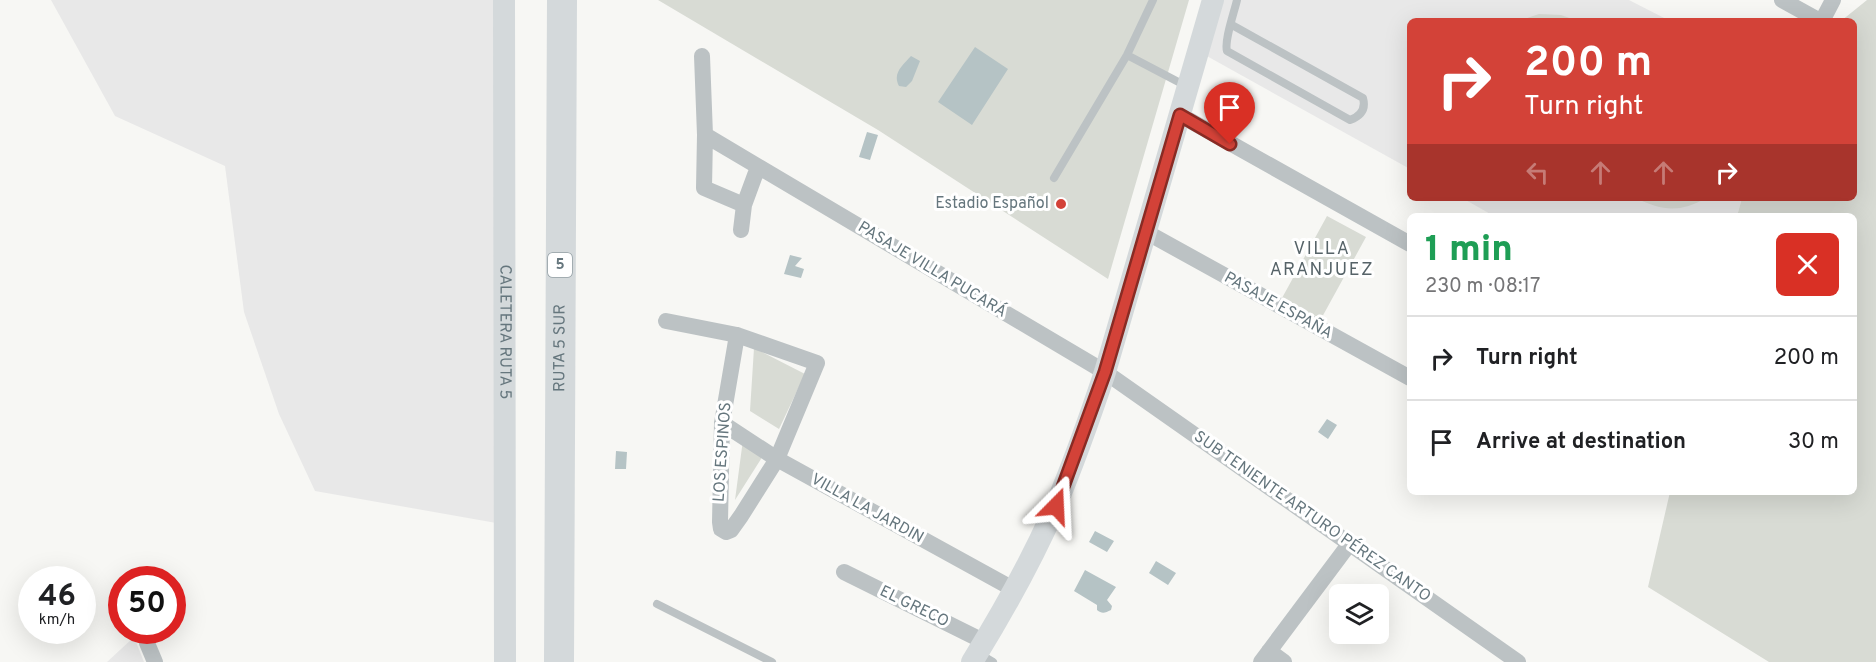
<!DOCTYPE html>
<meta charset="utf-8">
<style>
body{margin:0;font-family:Overpass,sans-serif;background:#f2f2f2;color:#202124;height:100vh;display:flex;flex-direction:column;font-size:22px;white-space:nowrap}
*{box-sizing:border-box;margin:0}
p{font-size:20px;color:#757577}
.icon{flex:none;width:33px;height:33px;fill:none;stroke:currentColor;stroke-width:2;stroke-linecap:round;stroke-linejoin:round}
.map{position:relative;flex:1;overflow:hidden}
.side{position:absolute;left:1407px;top:213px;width:450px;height:282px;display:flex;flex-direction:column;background:#fff;border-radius:9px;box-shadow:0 6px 24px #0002}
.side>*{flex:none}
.hud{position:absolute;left:1407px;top:18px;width:450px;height:183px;border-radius:9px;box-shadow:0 6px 24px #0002;background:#d34238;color:#fff;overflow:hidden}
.fabs{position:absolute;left:1329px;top:584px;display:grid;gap:12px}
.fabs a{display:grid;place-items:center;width:60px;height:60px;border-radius:9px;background:#fff;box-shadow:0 6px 24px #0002;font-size:30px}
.speed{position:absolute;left:18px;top:566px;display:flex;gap:12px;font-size:30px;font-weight:700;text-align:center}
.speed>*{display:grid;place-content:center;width:78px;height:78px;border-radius:50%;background:#fff;box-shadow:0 6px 24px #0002;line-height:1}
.speed small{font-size:15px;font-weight:400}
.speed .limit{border:9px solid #d22;background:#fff;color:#111}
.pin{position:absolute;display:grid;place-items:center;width:51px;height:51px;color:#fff;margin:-62px -26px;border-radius:50% 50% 50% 0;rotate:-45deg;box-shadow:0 0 6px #0007}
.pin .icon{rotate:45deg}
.me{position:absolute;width:66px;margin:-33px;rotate:21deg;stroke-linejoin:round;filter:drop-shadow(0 0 4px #0008)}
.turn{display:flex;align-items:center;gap:21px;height:126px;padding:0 18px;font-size:27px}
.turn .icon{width:78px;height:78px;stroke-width:2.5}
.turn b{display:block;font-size:42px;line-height:51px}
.lanes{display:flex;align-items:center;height:57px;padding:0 18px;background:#0003;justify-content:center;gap:30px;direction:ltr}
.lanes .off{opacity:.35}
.round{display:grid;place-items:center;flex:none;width:63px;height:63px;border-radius:9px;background:#f2f2f2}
.summary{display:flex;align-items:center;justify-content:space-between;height:102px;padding:0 18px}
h1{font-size:36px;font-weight:800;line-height:45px;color:#1e9e55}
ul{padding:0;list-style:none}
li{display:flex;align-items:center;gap:18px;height:84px;padding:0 18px;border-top:2px solid #e0e0e0}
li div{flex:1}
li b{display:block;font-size:22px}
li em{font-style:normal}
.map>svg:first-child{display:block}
.built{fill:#e8e8e8}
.green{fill:#d8dbd4}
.water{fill:#b5c3c5}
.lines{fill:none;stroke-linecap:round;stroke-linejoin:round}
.lane{stroke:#bcc2c4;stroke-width:8}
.street{stroke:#bcc2c4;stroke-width:16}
.secondary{stroke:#d4d9db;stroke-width:22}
.highway{stroke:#d4d9db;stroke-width:30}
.route-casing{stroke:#892b24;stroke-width:15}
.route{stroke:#d34238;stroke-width:10}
.poi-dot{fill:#d34238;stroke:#fff;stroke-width:2}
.labels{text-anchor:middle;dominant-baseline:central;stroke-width:6;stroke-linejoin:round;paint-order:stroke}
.shield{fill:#fff;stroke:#939fa4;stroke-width:1.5}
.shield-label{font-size:15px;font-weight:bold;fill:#65767d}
.poi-label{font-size:16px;fill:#65767d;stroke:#fff;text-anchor:end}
.street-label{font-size:16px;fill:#65767d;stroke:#fff}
.neighbourhood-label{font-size:18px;letter-spacing:1.5px;fill:#566368;stroke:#fff}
</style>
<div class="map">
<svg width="1876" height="662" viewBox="0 0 1876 662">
<rect width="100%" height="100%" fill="#f7f7f4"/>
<path class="built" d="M51,0H495L502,524L315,491L279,414L244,312L225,166L115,116Z
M1223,0H1629L1670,21H1410V169L1205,55Z
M1462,198H1742L1737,216H1494Z
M134,637L144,662H107Z"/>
<path class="green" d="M658,0H1189L1108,279L878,130Z
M1867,0H1876V662H1769L1648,587L1670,492H1854V216H1737L1742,198H1854V21H1841Z
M1539,14L1561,15L1578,21H1518Z
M1636,198H1706C1680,213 1662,211 1636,198Z
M1327,216L1366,237L1321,319L1282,298Z
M754,348L805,374L779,429L750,411Z
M744,432L768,448L735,500Z"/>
<path class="water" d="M975,47L1008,69L972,125L938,102Z
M911,56L920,61L912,81L906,87L899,86C892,73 903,65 911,56Z
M867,132L878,135L870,160L859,157Z
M790,255L802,258L795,266L804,269L801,278L784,274Z
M1327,419L1337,425L1328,439L1318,432Z
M616,451L627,452L626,469H615Z
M1095,531L1114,541L1107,552L1089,542Z
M1156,561L1176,573L1168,585L1149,573Z
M1085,570L1116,587L1107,600L1112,606L1111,610C1105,613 1102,614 1097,610V605L1074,591Z"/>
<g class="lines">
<path class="lane" d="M1232,25L1363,98C1366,109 1361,116 1350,120L1227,51C1224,41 1234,13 1237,0
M1127,55L1188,87
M1054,178L1127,55L1153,0
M657,604L772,662
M978,653L993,662"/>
<path class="street" d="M1782,0L1820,21
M1822,21L1833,0
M702,56L705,135
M1180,115L1410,244
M758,167L744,205L704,188L705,135L1105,372L1518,662
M741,230L744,205
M1146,232L1410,378
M666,321L737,335L817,363L777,459L741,516L731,530L726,532L721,529L720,522L722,423L737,335
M722,423L777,459L1015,590
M844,572L985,642
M147,643L155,662
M1269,651L1284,662
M1261,662L1350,543"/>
<g class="secondary">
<path id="s1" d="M504,0L505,662"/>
<path d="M972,662C1003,612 1032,560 1056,505C1074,462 1090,417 1105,372L1213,0"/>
</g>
<path class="highway" id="s2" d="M559,662L562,0"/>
</g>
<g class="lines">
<g class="route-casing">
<path id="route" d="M1056,506L1105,372L1180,115L1230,144"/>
</g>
<use href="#route" class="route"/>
</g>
<circle class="poi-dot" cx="1061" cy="204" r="6"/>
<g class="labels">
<rect class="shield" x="548" y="253" width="24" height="24" rx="4.5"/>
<g class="shield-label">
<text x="560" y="265">5</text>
</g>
<g class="poi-label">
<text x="1049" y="204">Estadio Español</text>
</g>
<g class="street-label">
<text transform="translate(932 270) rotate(31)">PASAJE VILLA PUCARÁ</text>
<text transform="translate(1278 306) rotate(29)">PASAJE ESPAÑA</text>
<text stroke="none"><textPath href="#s1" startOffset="332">CALETERA RUTA 5</textPath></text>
<text stroke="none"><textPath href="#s2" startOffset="314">RUTA 5 SUR</textPath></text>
<text transform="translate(723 452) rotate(-86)">LOS ESPINOS</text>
<text transform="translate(867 509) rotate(29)">VILLA LA JARDIN</text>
<text transform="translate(1312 517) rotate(35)">SUB TENIENTE ARTURO PÉREZ CANTO</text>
<text transform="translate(914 607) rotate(26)">EL GRECO</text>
</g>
<g class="neighbourhood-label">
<text x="1322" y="249">VILLA<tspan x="1322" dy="21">ARANJUEZ</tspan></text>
</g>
</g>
</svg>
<div class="fabs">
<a><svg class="icon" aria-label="layers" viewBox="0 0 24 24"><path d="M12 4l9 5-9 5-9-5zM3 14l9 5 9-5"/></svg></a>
</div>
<div class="speed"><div>46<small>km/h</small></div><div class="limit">50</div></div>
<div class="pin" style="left:1230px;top:144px;background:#d93025"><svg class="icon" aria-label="arrive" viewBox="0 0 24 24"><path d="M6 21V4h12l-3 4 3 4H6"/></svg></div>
<svg class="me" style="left:1056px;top:506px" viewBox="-20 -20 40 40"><path d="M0-17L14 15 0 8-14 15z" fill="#d34238" stroke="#fff" stroke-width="4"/></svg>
<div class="hud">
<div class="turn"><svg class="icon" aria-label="right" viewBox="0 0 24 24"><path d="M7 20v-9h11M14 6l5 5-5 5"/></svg><div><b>200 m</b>Turn right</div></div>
<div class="lanes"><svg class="icon off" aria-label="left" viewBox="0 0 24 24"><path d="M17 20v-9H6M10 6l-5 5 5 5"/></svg><svg class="icon off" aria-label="ahead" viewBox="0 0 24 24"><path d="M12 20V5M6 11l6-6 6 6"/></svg><svg class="icon off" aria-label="ahead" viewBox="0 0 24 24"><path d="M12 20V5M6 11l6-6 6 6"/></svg><svg class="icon" aria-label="right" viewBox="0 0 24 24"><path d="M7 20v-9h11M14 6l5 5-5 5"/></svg></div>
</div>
<section class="side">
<div class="summary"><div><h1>1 min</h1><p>230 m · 08:17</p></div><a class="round" style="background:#d93025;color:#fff"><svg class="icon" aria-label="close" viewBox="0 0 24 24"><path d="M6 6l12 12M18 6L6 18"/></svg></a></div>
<ul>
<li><svg class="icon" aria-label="right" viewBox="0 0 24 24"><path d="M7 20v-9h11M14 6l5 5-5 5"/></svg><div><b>Turn right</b></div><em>200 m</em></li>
<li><svg class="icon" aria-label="arrive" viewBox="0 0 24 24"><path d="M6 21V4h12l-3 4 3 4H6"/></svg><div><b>Arrive at destination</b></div><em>30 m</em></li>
</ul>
</section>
</div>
